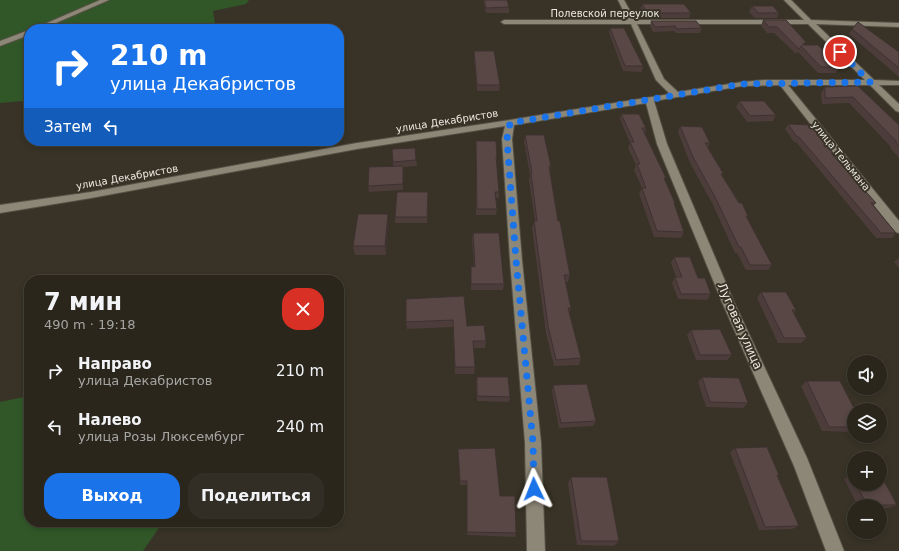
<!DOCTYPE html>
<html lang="ru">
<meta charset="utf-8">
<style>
body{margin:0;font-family:"DejaVu Sans",sans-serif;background:#322e25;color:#f1f3f6;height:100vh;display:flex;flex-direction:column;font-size:15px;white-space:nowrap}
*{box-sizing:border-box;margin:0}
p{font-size:13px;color:#a5a5a3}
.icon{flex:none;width:22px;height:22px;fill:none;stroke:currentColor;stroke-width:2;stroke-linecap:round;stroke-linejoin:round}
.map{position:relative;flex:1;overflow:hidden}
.panel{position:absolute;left:24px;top:275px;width:320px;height:252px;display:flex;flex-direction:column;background:#2a261c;border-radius:16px;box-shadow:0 2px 6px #0003,0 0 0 1px #46433b}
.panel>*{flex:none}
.top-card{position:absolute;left:24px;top:24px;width:320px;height:122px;border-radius:16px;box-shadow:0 2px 6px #0003,0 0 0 1px #46433b;background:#1a73e8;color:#fff;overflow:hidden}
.buttons{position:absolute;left:847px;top:355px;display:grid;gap:8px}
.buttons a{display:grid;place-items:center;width:40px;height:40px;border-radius:50%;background:#2a261c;box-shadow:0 2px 6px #0003,0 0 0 1px #46433b;font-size:20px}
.pin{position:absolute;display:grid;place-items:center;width:34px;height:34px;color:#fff;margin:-17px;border:2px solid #fff;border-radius:50%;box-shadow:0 1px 4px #0007}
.me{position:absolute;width:44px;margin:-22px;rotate:358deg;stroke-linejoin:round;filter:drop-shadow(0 0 3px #0008)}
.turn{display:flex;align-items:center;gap:14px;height:84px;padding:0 20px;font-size:18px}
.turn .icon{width:52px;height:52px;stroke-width:2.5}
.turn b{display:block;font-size:28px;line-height:34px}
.then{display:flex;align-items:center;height:38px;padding:0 20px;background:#0003;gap:8px;font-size:15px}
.round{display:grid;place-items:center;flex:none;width:42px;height:42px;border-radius:16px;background:#322e25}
.overview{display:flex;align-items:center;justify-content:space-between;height:68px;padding:0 20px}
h1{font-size:24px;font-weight:700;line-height:30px}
.primary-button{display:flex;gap:8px;margin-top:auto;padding:8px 20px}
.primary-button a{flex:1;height:46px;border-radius:16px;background:#1a73e8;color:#fff;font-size:16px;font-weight:700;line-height:46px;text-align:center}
.primary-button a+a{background:#322e25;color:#f1f3f6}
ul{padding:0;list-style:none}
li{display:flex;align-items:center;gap:12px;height:56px;padding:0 20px}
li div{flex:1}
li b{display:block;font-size:15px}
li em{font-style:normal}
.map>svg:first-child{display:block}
.green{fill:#315728}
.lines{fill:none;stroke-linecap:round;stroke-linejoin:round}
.minor-casing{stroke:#555045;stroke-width:2}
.minor{fill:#8d8777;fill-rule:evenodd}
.wall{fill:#4c3d3b}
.shaded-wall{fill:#3e3230}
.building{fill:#584745;stroke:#3e3230}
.route{stroke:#1a73e8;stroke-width:7;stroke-dasharray:0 12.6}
.labels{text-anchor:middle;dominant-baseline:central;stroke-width:4;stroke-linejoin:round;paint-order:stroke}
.far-street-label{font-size:10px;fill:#ebe8e0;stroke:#383326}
.street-label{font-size:12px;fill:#ebe8e0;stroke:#383326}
</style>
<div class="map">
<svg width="899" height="551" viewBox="0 0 899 551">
<rect width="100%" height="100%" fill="#383326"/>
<path class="green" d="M0,0H249L246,4L213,11L216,29H29V104L23,101L0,103Z
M29,396V522H163L143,551H0V402Z"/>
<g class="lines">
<g class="minor-casing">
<path id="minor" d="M100,0H109L42,29H33Z
M618,0H624L635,20H804L784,0H791L811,20L899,23V27L816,24L874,80L899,81V85H879L899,104V112L896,111L870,85H788L899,221V233L895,232L780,85L742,86L654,101L667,144L734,302L807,458L844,551H826L794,466L722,302L657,144L646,103L514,125L512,139L522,260L541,443L545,551H527L525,443L510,260L502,139L505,126L357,149L91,198L0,213V205L91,192L357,143L510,120L670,94L656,80L631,24H504L501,22L504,20H628ZM637,24H808L865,80H764L742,82L678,92L664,79Z
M29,30V35L0,46V41Z"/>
</g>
<use href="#minor" class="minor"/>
</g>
<path class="wall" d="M483,0H507L509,7V13H486Z
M642,4L691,13L689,18H645L640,10Z
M752,6L779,13L777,18H755L749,12Z
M763,20L806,42L804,45L839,67L836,73H818L798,52L796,54L774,33H767L761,26Z
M651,21L702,28L700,33H676L674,31L653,32L650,26Z
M610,28L643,66L642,72L623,71L609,33Z
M852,29L899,52V77L849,34Z
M474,51L500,85L499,91H477L474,57Z
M858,86L899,125V158L890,148L891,147L849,103L822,104L821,93L825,87Z
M739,101L776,115L773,121L747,122L736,107Z
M621,114L646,128L645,133L666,178L665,180L675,203L674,205L684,232L681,238L654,237L639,194L642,188L634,170L636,165L628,148L630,143L620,119Z
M788,124L833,153L832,155L876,203L873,206L896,233L892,238H876L796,142H794L785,129Z
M680,126L710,143L708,148L723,173L722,175L748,216L747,218L772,265L768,270H746L737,253H735L712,203L690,163L678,132Z
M525,135L551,166L550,172L558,221L570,275L568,282H566L571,308L569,313L581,358L579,365L554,366L546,333L532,228L534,221H535L529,180L530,175L524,142Z
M476,141L497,156L496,162L499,192V198H496L497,209L496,215H476Z
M415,148L417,166L403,167V190L369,192L368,186L393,166V162Z
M428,198L427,223H395V217Z
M389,223L386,255H355L353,246Z
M473,233L504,284L503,290H471V266L474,267L472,239Z
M674,257L698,278L711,294L707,300L678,299L672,283L675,277H676L671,263Z
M899,258V268L894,262Z
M761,292L796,310L794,313L807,338L801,343H778L757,298Z
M406,299L467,326L486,341L485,348H473L475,367L474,374H455L453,327L407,329L406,322Z
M691,330L732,355L727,360H696L687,335Z
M477,377L510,397L509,402L477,401L476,382Z
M702,377L748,403L743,408L706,407L698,382Z
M807,381L854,410V432L822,431L801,386Z
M553,385L596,421L593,426L559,428L552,391Z
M735,448L779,475L777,476L799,526L792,529L759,530L730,452Z
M458,449L500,496L516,533L515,537L467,535V485H460Z
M852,475H854V484H880L897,505L888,508H880V506H858L844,479Z
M571,477L619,541L614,546L577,545L568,483Z"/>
<path class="shaded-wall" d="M388,214L389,223L386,255L385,246Z"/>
<path class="building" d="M484,0H507L509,7L486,8Z
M642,4H684L691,13H647Z
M752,6H773L779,13H758Z
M763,20H786L806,42L802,45H818L839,67H821L801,46L799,49L777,27H769Z
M651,21H696L702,28L677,29L675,26L655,27Z
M858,22L899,52V68L852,29Z
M610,28H624L643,66H625Z
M474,51H494L500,85H477Z
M858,86L899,125V146L895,142H897L853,97L825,98V87Z
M739,101H764L776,115L750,116Z
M621,114H639L646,128H642L666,178H664L675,203H674L684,232L657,231L642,188H646L637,164H640L630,142H634Z
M788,124L811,125L833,153H831L876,203H871L896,233H881L799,137H797Z
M680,126L702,127L710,143H705L723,173L721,174L739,203H742L748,216H746L772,265H750L741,247H739L715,197L693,157Z
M525,135H544L551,166H549L558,221H560L570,275H564L571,308H568L581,358L556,360L548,326L534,221H537L531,173H532Z
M476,141H496L497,156H496L499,192H495L497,209H477Z
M415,148L416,160L393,162L392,149Z
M403,166V184L368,186L369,167Z
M397,192H428L427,217H395Z
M358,214H388L385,246H353Z
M473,233H499L504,284H471V266L475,267Z
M674,257H690L698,278H705L711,294H681L675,277H682Z
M761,292H786L796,310H792L807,338H784Z
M464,296L467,326L484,325L486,341H473L475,367H455L453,320L406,322V299Z
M720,329L732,355H700L691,330Z
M477,377H508L510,397L477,396Z
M702,377L739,378L748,403L710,402Z
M807,381H840L855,410H854V427H829Z
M587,384L596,421L561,423L553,385Z
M767,447L779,475H777L799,526L765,527L735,448Z
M495,448L500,496H515L516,533L467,532V481H460L458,449Z
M880,475H881L897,505H867L856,484H880Z
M571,477H607L619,541H581Z"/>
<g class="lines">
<path class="route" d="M534,489L533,443L516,260L507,139L510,123L742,84L870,82L840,52"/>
</g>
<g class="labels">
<g class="far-street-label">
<text x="605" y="13">Полевской переулок</text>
<text transform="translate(447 121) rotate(-9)">улица Декабристов</text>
<text transform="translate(841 156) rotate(51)">улица Тельмана</text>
<text transform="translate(127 177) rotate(-10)">улица Декабристов</text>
</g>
<g class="street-label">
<text transform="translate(740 326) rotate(66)">Луговая улица</text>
</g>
</g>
</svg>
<div class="buttons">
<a><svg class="icon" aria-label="sound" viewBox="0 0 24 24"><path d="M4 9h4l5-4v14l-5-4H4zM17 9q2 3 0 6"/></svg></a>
<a><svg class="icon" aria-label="layers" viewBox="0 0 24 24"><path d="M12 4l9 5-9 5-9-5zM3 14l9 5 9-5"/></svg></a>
<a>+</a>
<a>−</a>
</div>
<div class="pin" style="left:840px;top:52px;background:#d93025"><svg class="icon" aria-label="arrive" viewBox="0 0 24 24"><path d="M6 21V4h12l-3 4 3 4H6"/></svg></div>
<svg class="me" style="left:534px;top:489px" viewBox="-20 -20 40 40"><path d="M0-17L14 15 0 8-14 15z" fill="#1a73e8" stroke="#fff" stroke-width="4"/></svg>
<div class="top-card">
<div class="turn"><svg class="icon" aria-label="right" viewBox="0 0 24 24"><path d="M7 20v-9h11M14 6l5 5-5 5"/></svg><div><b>210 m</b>улица Декабристов</div></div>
<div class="then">Затем<svg class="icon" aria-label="left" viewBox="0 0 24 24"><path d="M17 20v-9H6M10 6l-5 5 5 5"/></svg></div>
</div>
<section class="panel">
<div class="overview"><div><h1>7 мин</h1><p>490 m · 19:18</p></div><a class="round" style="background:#d93025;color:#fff"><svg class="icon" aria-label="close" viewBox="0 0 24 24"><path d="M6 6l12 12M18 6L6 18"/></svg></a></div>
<ul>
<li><svg class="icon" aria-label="right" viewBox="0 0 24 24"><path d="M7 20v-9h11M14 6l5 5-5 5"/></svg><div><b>Направо</b><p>улица Декабристов</p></div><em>210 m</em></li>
<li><svg class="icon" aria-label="left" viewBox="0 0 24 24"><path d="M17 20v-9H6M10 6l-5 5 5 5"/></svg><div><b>Налево</b><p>улица Розы Люксембург</p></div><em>240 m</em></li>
</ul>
<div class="primary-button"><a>Выход</a><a>Поделиться</a></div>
</section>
</div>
